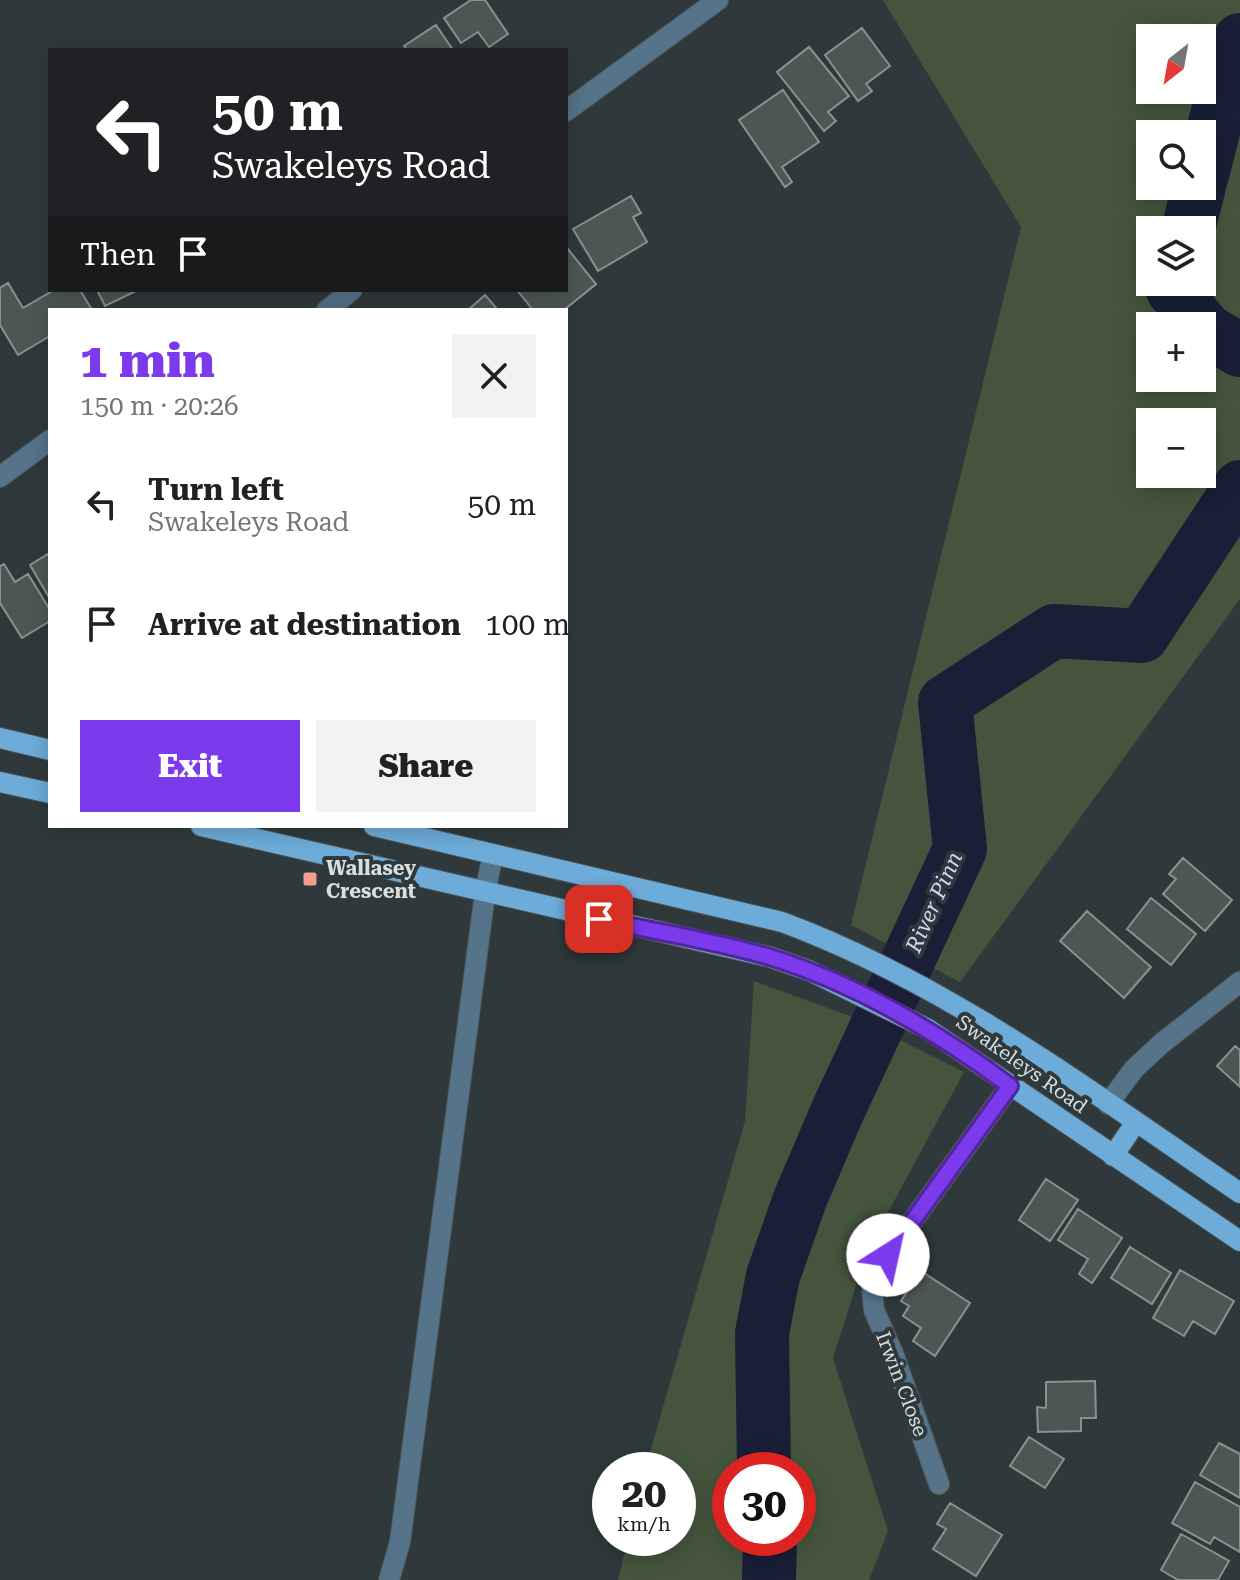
<!DOCTYPE html>
<meta charset="utf-8">
<style>
body{margin:0;font-family:"Roboto Serif",serif;background:#f2f2f2;color:#202124;height:100vh;display:flex;flex-direction:column;font-size:30px;white-space:nowrap}
*{box-sizing:border-box;margin:0}
p{font-size:26px;color:#757577}
.icon{flex:none;width:44px;height:44px;fill:none;stroke:currentColor;stroke-width:2;stroke-linecap:round;stroke-linejoin:round}
.map{position:relative;flex:1;overflow:hidden}
.panel{position:absolute;left:48px;top:308px;width:520px;height:520px;display:flex;flex-direction:column;background:#fff;border-radius:0px;box-shadow:0 4px 20px #0003}
.panel>*{flex:none}
.top-card{position:absolute;left:48px;top:48px;width:520px;height:244px;border-radius:0px;box-shadow:0 4px 20px #0003;background:#202124;color:#fff;overflow:hidden}
.needle{width:52px;rotate:211deg}
.fabs{position:absolute;left:1136px;top:24px;display:grid;gap:16px}
.fabs a{display:grid;place-items:center;width:80px;height:80px;border-radius:0px;background:#fff;box-shadow:0 4px 20px #0003;font-size:40px}
.speed{position:absolute;left:592px;top:1452px;display:flex;gap:16px;font-size:40px;font-weight:700;text-align:center}
.speed>*{display:grid;place-content:center;width:104px;height:104px;border-radius:50%;background:#fff;box-shadow:0 4px 20px #0003;line-height:1}
.speed small{font-size:20px;font-weight:400}
.speed .limit{border:12px solid #d22;background:#fff;color:#111}
.pin{position:absolute;display:grid;place-items:center;width:68px;height:68px;color:#fff;margin:-34px;border-radius:16px;box-shadow:0 4px 12px #0006}
.me{position:absolute;width:88px;margin:-44px;rotate:35deg;stroke-linejoin:round;filter:drop-shadow(0 0 6px #0008)}
.turn{display:flex;align-items:center;gap:28px;height:168px;padding:0 32px;font-size:36px}
.turn .icon{width:104px;height:104px;stroke-width:2.5}
.turn b{display:block;font-size:56px;line-height:68px}
.then{display:flex;align-items:center;height:76px;padding:0 32px;background:#0003;gap:16px;font-size:30px}
.round{display:grid;place-items:center;flex:none;width:84px;height:84px;border-radius:0px;background:#f2f2f2}
.overview{display:flex;align-items:center;justify-content:space-between;height:136px;padding:0 32px}
h1{font-size:48px;font-weight:800;line-height:60px;color:#7c3aed}
.cta{display:flex;gap:16px;margin-top:auto;padding:16px 32px}
.cta a{flex:1;height:92px;border-radius:0px;background:#7c3aed;color:#fff;font-size:32px;font-weight:800;line-height:92px;text-align:center}
.cta a+a{background:#f2f2f2;color:#202124}
ul{padding:0;list-style:none}
li{display:flex;align-items:center;gap:24px;height:120px;padding:0 32px}
li div{flex:1}
li b{display:block;font-size:30px}
li em{font-style:normal}
.map>svg:first-child{display:block}
.green{fill:#45553d;fill-rule:evenodd}
.lines{fill:none;stroke-linecap:round;stroke-linejoin:round}
.river{stroke:#1a1e37;stroke-width:54}
.building{fill:#4c5753;stroke:#88938f;stroke-width:2}
.minor-casing{stroke:#4d5759;stroke-width:22}
.major-casing{stroke:#4d5759;stroke-width:22}
.minor{stroke:#557389;stroke-width:20}
.major{stroke:#6dacd9;stroke-width:20}
.route-casing{stroke:#51269a;stroke-width:20}
.route{stroke:#7c3aed;stroke-width:14}
.poi-dot{fill:#f49d8d;stroke:#2f393b;stroke-width:3}
.labels{text-anchor:middle;dominant-baseline:central;stroke-width:8;stroke-linejoin:round;paint-order:stroke}
.poi-label{font-size:20px;font-weight:bold;fill:#d8dfdf;stroke:#2f393b;text-anchor:start}
.street-label{font-size:20px;fill:#d8dfdf;stroke:#2f393b}
.water-label{font-size:22px;font-style:italic;fill:#cfd7f8;stroke:#2f393b}
</style>
<div class="map">
<svg width="1240" height="1580" viewBox="0 0 1240 1580">
<rect width="100%" height="100%" fill="#2f393b"/>
<path class="green" d="M883,0H1240V599L960,982L851,925L1021,227ZM1150,38H1202V90H1150ZM1150,134H1202V186H1150ZM1150,230H1202V282H1150ZM1150,326H1202V378H1150ZM1150,422H1202V474H1150Z
M754,981L858,1019L964,1072L867,1251L833,1358L888,1531L869,1580H618L628,1538H678V1470H645L745,1121ZM730,1470H798V1538H730Z"/>
<g class="lines">
<path class="river" d="M1202,175L1232,57L1240,40
M1188,230L1199,186
M1175,282L1173,290L1207,331L1240,350
M764,1470L762,1333L773,1276L800,1199L838,1110L960,849L945,702L1054,631L1142,636L1240,487
M769,1580L770,1538"/>
</g>
<path class="building" d="M471,0H485L508,34L489,47L478,32L461,43L444,18Z
M436,25L453,50H407L404,46Z
M862,28L890,66L866,84L872,91L858,101L825,55Z
M809,47L849,96L828,112L836,121L824,131L777,72Z
M783,90L819,142L782,167L792,182L785,187L739,120Z
M631,196L641,213L633,217L647,242L598,271L573,229Z
M567,248L596,284L564,310H533L517,290H566Z
M8,283L23,308L54,290H80L92,310H50V336L18,355L0,325V288Z
M97,290H138L105,306Z
M485,295L498,310H468Z
M48,554L50,558V599L30,565Z
M4,564L15,582L28,574L50,610V621L22,638L0,603V566Z
M1183,858L1232,900L1205,931L1163,894L1176,879L1169,874Z
M1151,898L1196,934L1171,965L1127,929Z
M1087,911L1151,967L1124,998L1060,941Z
M1235,1046L1240,1050V1087L1217,1066Z
M1046,1179L1078,1200L1050,1241L1019,1220Z
M1078,1209L1122,1238L1092,1283L1079,1274L1088,1259L1058,1240Z
M1130,1247L1171,1273L1152,1304L1111,1278Z
M1180,1270L1234,1301L1215,1334L1193,1321L1184,1336L1153,1318Z
M921,1271L970,1303L935,1356L913,1341L921,1328L903,1316L909,1306L901,1301Z
M1095,1381L1096,1418H1081V1431L1038,1432L1037,1407L1046,1408V1382Z
M1029,1437L1064,1459L1045,1488L1010,1466Z
M1219,1443L1240,1454V1498L1200,1475Z
M1195,1482L1240,1507V1552L1214,1537L1210,1544L1172,1523Z
M950,1503L1002,1535L976,1576L933,1549L946,1529L937,1524Z
M1181,1534L1229,1561L1218,1580H1178L1161,1570Z"/>
<g class="lines">
<g class="minor-casing">
<path id="minor" d="M566,111L718,0
M327,310L352,290
M0,477L50,440
M1108,1104L1134,1069L1162,1043L1240,982
M939,1484L894,1356L874,1310L872,1289L888,1255L1010,1086
M389,1580L400,1542L485,893L493,854"/>
</g>
<g class="major-casing">
<path id="major" d="M0,738L50,750
M0,782L50,793
M201,826L770,957L810,971L928,1029L1240,1241
M374,826L782,922C949,984 1094,1094 1240,1193
M1113,1156L1136,1122"/>
</g>
<use href="#minor" class="minor"/>
<use href="#major" class="major"/>
</g>
<g class="lines">
<g class="route-casing">
<path id="route" d="M599,919C656,932 716,941 773,958C858,985 939,1033 1010,1086L888,1255"/>
</g>
<use href="#route" class="route"/>
</g>
<rect class="poi-dot" x="302" y="871" width="16" height="16" rx="4"/>
<g class="labels">
<g class="poi-label">
<text x="326" y="868">Wallasey<tspan x="326" dy="23">Crescent</tspan></text>
</g>
<g class="street-label">
<text transform="translate(1022 1064) rotate(35)">Swakeleys Road</text>
<text transform="translate(902 1384) rotate(69)">Irwin Close</text>
</g>
<g class="water-label">
<text transform="translate(934 902) rotate(-66)">River Pinn</text>
</g>
</g>
</svg>
<div class="fabs">
<a><svg class="needle" viewBox="-14 -14 28 28"><path d="M0-13l5 13h-10z" fill="#e53935"/><path d="M0 13l5-13h-10z" fill="#757577"/></svg></a>
<a><svg class="icon" aria-label="search" viewBox="0 0 24 24"><circle cx="10" cy="10" r="6"/><path d="M15 15l6 6"/></svg></a>
<a><svg class="icon" aria-label="layers" viewBox="0 0 24 24"><path d="M12 4l9 5-9 5-9-5zM3 14l9 5 9-5"/></svg></a>
<a>+</a>
<a>−</a>
</div>
<div class="speed"><div>20<small>km/h</small></div><div class="limit">30</div></div>
<div class="pin" style="left:599px;top:919px;background:#d93025"><svg class="icon" aria-label="arrive" viewBox="0 0 24 24"><path d="M6 21V4h12l-3 4 3 4H6"/></svg></div>
<svg class="me" style="left:888px;top:1255px" viewBox="-20 -20 40 40"><circle r="19" fill="#fff"/><path d="M0-13L10 11 0 6-10 11z" fill="#7c3aed"/></svg>
<div class="top-card">
<div class="turn"><svg class="icon" aria-label="left" viewBox="0 0 24 24"><path d="M17 20v-9H6M10 6l-5 5 5 5"/></svg><div><b>50 m</b>Swakeleys Road</div></div>
<div class="then">Then<svg class="icon" aria-label="arrive" viewBox="0 0 24 24"><path d="M6 21V4h12l-3 4 3 4H6"/></svg></div>
</div>
<section class="panel">
<div class="overview"><div><h1>1 min</h1><p>150 m · 20:26</p></div><a class="round"><svg class="icon" aria-label="close" viewBox="0 0 24 24"><path d="M6 6l12 12M18 6L6 18"/></svg></a></div>
<ul>
<li><svg class="icon" aria-label="left" viewBox="0 0 24 24"><path d="M17 20v-9H6M10 6l-5 5 5 5"/></svg><div><b>Turn left</b><p>Swakeleys Road</p></div><em>50 m</em></li>
<li><svg class="icon" aria-label="arrive" viewBox="0 0 24 24"><path d="M6 21V4h12l-3 4 3 4H6"/></svg><div><b>Arrive at destination</b></div><em>100 m</em></li>
</ul>
<div class="cta"><a>Exit</a><a>Share</a></div>
</section>
</div>
